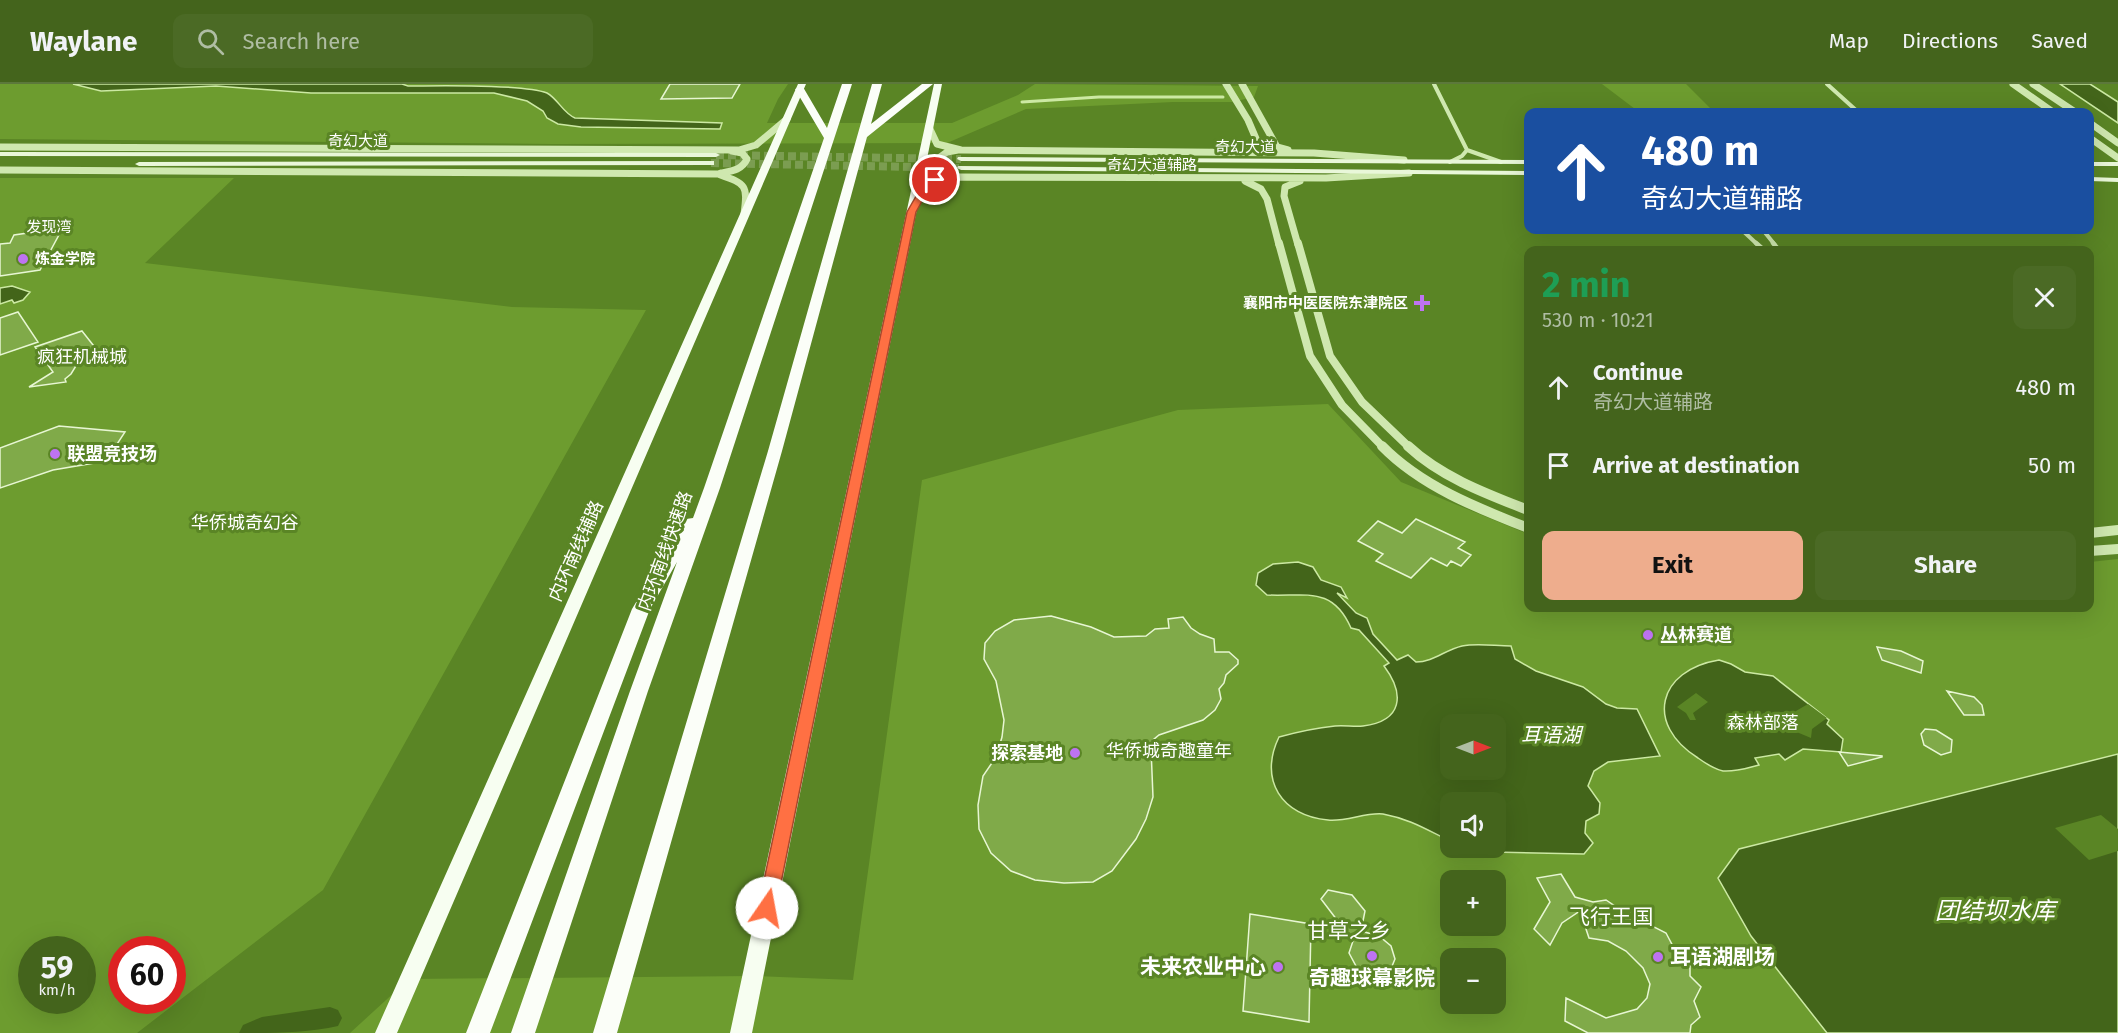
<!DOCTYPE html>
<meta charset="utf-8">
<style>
body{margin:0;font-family:"Fira Sans","Noto Sans SC",sans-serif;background:#4b6a25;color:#f1f3f6;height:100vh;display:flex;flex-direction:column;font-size:22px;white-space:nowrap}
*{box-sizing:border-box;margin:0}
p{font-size:20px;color:#afbda3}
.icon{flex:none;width:33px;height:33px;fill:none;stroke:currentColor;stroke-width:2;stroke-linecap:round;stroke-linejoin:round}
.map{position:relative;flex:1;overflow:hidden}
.details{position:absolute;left:1524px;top:162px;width:570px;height:366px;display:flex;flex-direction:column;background:#44641c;border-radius:12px;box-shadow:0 6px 24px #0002}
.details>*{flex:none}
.top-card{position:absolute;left:1524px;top:24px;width:570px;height:126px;border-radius:12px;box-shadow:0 6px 24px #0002;background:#1a4fa0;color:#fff;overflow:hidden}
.needle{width:39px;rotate:90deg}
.fabs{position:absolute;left:1440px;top:630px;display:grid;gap:12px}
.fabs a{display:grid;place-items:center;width:66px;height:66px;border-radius:12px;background:#44641c;box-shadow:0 6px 24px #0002;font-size:30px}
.speed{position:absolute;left:18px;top:852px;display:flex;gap:12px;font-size:30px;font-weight:700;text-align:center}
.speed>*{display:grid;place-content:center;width:78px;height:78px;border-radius:50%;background:#44641c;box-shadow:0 6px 24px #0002;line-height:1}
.speed small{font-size:15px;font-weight:400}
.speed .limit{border:9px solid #d22;background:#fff;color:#111}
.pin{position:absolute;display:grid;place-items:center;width:51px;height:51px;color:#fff;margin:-26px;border:3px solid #fff;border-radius:50%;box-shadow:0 2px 6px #0007}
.me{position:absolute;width:66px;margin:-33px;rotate:12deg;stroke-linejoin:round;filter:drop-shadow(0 0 4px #0008)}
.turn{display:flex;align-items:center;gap:21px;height:126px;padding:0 18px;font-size:27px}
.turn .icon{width:78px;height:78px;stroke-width:2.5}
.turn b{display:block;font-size:42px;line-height:51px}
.round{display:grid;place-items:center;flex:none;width:63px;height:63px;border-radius:12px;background:#4b6a25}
.summary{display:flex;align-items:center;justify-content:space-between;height:102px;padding:0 18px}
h1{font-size:36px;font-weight:700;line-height:45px;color:#1e9e55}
.action{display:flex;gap:12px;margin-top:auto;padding:12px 18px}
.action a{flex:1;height:69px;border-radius:12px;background:#eead8d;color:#111;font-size:24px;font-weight:700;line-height:69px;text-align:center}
.action a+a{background:#4b6a25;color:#f1f3f6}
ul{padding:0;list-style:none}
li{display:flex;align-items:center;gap:18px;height:78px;padding:0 18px}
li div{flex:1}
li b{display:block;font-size:22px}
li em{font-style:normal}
header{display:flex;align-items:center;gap:36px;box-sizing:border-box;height:84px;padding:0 30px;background:#44641c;border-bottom:2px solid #5c783b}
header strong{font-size:28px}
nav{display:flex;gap:33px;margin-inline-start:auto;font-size:21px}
.search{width:420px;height:54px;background:#4b6a25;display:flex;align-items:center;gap:15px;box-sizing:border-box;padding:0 21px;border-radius:12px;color:#afbda3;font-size:22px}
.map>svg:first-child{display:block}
.green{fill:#6d9c2f;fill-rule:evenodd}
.water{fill:#43651a;stroke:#cce9a3;stroke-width:1.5;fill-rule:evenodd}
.pier{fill:#5a8525}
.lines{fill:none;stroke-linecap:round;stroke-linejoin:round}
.stream{stroke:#cce9a3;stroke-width:3}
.canal{fill:#43651a;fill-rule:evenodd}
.building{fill:#80aa49;stroke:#e7f6d3;stroke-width:1.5}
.secondary-tunnel{stroke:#7b9d51;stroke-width:8;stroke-dasharray:8 4;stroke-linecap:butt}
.minor-far1{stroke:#cfe8af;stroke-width:4}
.minor{stroke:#cfe8af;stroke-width:4.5}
.tertiary-far2{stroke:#cfe8af;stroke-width:7}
.tertiary-far1{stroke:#cfe8af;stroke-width:8}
.tertiary{stroke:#cfe8af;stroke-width:10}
.secondary{fill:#e9f7d9;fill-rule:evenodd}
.primary{fill:#f7fef1;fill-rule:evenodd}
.trunk{fill:#fbfef8;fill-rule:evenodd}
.route{fill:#ff7043;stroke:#a6492c;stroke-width:1.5}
.poi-dot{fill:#be73f2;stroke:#5a8525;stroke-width:2}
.labels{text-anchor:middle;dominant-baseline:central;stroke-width:6;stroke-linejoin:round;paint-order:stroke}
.far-street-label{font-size:15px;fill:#fff;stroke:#5a8525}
.far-park-label{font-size:15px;fill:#fff;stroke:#5a8525}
.far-poi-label{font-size:15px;font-weight:bold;fill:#fff;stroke:#5a8525;text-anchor:start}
.park-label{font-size:18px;fill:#fff;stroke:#5a8525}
.poi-label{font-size:18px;font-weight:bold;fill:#fff;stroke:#5a8525;text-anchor:start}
.street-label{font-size:18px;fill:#fff;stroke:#5a8525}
.water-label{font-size:20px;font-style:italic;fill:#fff;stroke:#5a8525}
.near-park-label{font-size:21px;fill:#fff;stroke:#5a8525}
.near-poi-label{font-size:21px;font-weight:bold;fill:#fff;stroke:#5a8525;text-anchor:start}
.near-water-label{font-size:24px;font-style:italic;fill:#fff;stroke:#5a8525}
</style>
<header>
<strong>Waylane</strong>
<div class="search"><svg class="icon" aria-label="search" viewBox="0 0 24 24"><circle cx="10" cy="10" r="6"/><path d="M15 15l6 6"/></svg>Search here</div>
<nav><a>Map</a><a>Directions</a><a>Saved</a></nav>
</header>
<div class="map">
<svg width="2118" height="949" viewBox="0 0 2118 949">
<rect width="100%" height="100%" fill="#5a8525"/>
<path class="green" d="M0,0H788L778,15L767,39H952L1018,11L1035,0L1258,2L1254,13L1232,18H1173L1026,25L947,59L553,60L0,55Z
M1602,0H1686L1714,28H1639Z
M0,94H234L145,179L512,223L646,226L323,806L137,949H0ZM32,866H82V916H32ZM122,866H172V916H122Z
M1328,320L1401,398L1528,450V524H2090V478L2118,475V949H350L409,895L753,892L853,896L922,396L1178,326ZM1450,640H1496V686H1450ZM1450,718H1496V764H1450ZM1450,796H1496V842H1450ZM1450,874H1496V920H1450Z"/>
<path class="water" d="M73,0H402L408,2C439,2 523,0 547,9C558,15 563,29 575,34L722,39L720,45L581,43L558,40L547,34L543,27L527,17L494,9H311L216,2L101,7Z
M2060,0H2090L2118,18V39Z
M12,202L30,208L23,216L14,219L12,216L0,220V204Z
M1298,478L1313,483L1321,496L1341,503L1347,514L1337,509L1356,529L1367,534L1373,550L1397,576L1408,571L1416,578C1433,578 1445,566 1462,562C1477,559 1495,562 1511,562L1515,575L1536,587L1583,603L1606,620L1617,624L1637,625L1660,672L1608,678L1594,687L1588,702L1600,719L1599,730L1586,737L1585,749L1593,759L1584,770L1493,768L1465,764H1496V718H1450V757C1427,746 1410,735 1383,730C1366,728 1346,738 1328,736C1282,732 1258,696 1279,653C1297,648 1316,644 1335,642C1344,641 1354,643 1363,642C1403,637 1405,610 1384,582L1389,579L1359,546L1351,544C1332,501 1305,513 1267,511L1256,501L1258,489L1273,480ZM1450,640H1496V686H1450Z
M1719,576L1731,580L1745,588L1773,592L1829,636L1827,640L1843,655L1841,668L1803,665L1785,676L1779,670L1755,674L1759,681C1747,684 1736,688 1723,687C1714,685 1705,679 1698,674C1644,640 1658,586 1719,576Z
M2118,670V949H1827L1751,852L1718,794L1739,765Z"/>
<path class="pier" d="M1696,609L1708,618L1693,629L1696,636H1690L1686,629L1677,623Z
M1808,620L1827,634L1812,645L1811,654L1787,644L1789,635L1796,627Z
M2101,731L2118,745V767L2089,776L2055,744Z"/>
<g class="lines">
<path class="stream" d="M1022,18L1099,13H1223"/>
<path class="canal" d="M330,923L338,926L342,934L338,942C308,949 271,949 239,949L243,941L262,933Z"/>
</g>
<path class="building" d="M670,0H740L732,14L661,15Z
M49,146L47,151L60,149L40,186L0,192V160L10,159L14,151Z
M18,228L38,258L0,271V234Z
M82,247L97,266L82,272L71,290L65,295L66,298L29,303L53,288L35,263Z
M59,342L125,348L106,377L53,386L0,404V364Z
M1416,435L1465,458L1458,464L1471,471L1461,482L1451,477L1447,482L1431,474L1411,494L1376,477L1383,470L1358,457L1378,437L1402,449Z
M1051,532L1091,543L1114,553L1146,552L1155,545L1169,544L1168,535L1183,533L1191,544L1200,550L1214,555L1215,568H1229L1238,576V580L1226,591L1224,599L1219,605L1221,615L1215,626L1203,636L1159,651L1153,656L1151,664L1153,713L1146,735L1136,755L1112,787L1093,798L1064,799L1035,796L1011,787L991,769L979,745L978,721L983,692L996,673L1002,653L1004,636L996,597L984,575L985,559L995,547L1014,536Z
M1877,563L1901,567L1923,577L1921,589L1882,576Z
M1947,607L1974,613L1982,621L1984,631H1964Z
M1925,645L1936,646L1952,656L1951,668L1941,671L1924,661L1921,650Z
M1839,668L1882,672V673L1848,682Z
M1561,790L1575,813L1593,818L1606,816L1621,826L1636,828L1648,840L1666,849L1675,866L1690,879V892L1701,903L1694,917L1700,933L1691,941L1690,949H1588L1565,937L1566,914L1606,934L1637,925L1647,914L1650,900L1643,884L1626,867L1608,857L1589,854L1580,827L1562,839L1550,861L1534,845L1550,818L1537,794Z
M1328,806L1352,811L1365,827L1361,847L1379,852L1391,862L1395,875L1390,887L1377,892L1362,887L1356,882L1349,869L1353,857L1321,815Z
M1250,830L1311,840L1309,938L1243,927Z"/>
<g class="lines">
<path class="secondary-tunnel" d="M716,71L961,75
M711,79L961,84"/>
<path class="minor-far1" d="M1434,0L1467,66L1501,78
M1827,0L1858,28
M1450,78L1462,72L1467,66
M1742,146L1758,161
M1763,146L1775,161"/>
<path class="minor" d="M1756,159L1764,166
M1773,159L1779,166"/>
<path class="tertiary-far2" d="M1226,0L1248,36L1257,57L1253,64L1242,67
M1242,0L1277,63L1288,66
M2013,0L2053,28
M2033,0L2075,28
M2090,39L2118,59
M929,43L937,60L961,66L1314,69L1404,76
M2090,54L2118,74
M0,63L739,66L756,61L787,35
M0,86L718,90C746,100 748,100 744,130
M721,89C732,87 742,86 747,75L742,69L732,67
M951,92L935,85L933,78L947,68L958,66
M1245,97L1261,105L1267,115L1279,161
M913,125C924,105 933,96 956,93L1326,94L1409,89
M1298,161L1284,112L1285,103L1300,97"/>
<path class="tertiary-far1" d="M1279,159L1310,272L1342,321L1384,364
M1298,159L1330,272L1362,318L1410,364"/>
<path class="tertiary" d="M1382,362C1421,402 1477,424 1528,444
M1408,362C1441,393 1487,410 1528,426
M2090,449L2118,446
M2090,467L2118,465"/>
<path class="secondary" d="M0,68L716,69L720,71L716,73L0,72Z
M958,73L1528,76V80L961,77L957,75Z
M711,77H714V81L139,82L135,80L139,78Z
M2090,78H2118V82H2090Z
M958,82L1528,87V91L961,86L957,84Z
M2090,93L2118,94V98L2090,97Z"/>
<path class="primary" d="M798,0H806L397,949H375Z
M934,0H942L752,949H730Z"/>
<path class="trunk" d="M842,0H852L720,404L648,607L535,949H511L630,607L677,478L650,525L490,949H466L632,525L686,435L693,434L704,404L824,54L795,5L803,3L827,44Z
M872,0H882L871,40L922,0H933L867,53L782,367L617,949H593L768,367Z"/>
</g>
<path class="route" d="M935,94L939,96L930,103L916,128L776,824L774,829L767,832L761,829L758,824L907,128L923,100Z"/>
<g class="poi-dot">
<circle cx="23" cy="175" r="6"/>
<path d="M1419 210h6v6h6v6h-6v6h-6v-6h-6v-6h6z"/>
<circle cx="55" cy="370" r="6"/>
<circle cx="1648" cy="551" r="6"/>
<circle cx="1075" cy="669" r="6"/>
<circle cx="1372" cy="872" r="6"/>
<circle cx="1658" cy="873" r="6"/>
<circle cx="1278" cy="883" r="6"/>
</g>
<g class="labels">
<g class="far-street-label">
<text x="358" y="57">奇幻大道</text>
<text x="1245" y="63">奇幻大道</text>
<text x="1152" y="81">奇幻大道辅路</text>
</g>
<g class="far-park-label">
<text x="49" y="143">发现湾</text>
</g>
<g class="far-poi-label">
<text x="35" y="175">炼金学院</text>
<text x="1408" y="219" text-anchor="end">襄阳市中医医院东津院区</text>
</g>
<g class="park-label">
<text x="82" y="273">疯狂机械城</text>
<text x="245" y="439">华侨城奇幻谷</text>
<text x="1763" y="639">森林部落</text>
<text x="1169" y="667">华侨城奇趣童年</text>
</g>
<g class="poi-label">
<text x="67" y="370">联盟竞技场</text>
<text x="1660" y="551">丛林赛道</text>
<text x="1063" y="669" text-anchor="end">探索基地</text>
</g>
<g class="street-label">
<text transform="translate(576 467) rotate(-66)">内环南线辅路</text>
<text transform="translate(665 467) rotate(-70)">内环南线快速路</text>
</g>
<g class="water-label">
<text x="1551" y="651">耳语湖</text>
</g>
<g class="near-park-label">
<text x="1611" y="833">飞行王国</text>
<text x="1349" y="847">甘草之乡</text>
</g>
<g class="near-poi-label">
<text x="1670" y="873">耳语湖剧场</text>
<text x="1266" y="883" text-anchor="end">未来农业中心</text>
<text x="1372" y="894" text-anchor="middle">奇趣球幕影院</text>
</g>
<g class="near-water-label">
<text x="1995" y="827">团结坝水库</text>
</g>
</g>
</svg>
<div class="fabs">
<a><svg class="needle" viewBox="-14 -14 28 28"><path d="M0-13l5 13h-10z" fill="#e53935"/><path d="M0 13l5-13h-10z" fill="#afbda3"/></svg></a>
<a><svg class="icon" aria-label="sound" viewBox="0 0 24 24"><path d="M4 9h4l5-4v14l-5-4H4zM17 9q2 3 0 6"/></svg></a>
<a>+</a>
<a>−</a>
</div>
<div class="speed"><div>59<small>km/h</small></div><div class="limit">60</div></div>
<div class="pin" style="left:935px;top:96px;background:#d93025"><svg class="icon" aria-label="arrive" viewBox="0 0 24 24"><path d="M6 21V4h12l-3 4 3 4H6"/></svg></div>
<svg class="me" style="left:767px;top:824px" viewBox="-20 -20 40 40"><circle r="19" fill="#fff"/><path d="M0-13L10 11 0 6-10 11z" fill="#ff7043"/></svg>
<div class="top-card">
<div class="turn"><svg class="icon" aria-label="ahead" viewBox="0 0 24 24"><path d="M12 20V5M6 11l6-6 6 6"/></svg><div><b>480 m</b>奇幻大道辅路</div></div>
</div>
<section class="details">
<div class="summary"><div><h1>2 min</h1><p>530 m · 10:21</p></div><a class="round"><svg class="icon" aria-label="close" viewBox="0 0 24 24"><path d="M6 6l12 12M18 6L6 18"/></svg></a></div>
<ul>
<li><svg class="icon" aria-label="ahead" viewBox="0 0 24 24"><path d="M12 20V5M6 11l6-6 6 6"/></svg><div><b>Continue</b><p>奇幻大道辅路</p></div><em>480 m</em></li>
<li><svg class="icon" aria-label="arrive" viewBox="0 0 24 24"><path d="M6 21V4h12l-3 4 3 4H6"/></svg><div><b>Arrive at destination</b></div><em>50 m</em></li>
</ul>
<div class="action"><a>Exit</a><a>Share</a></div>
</section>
</div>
